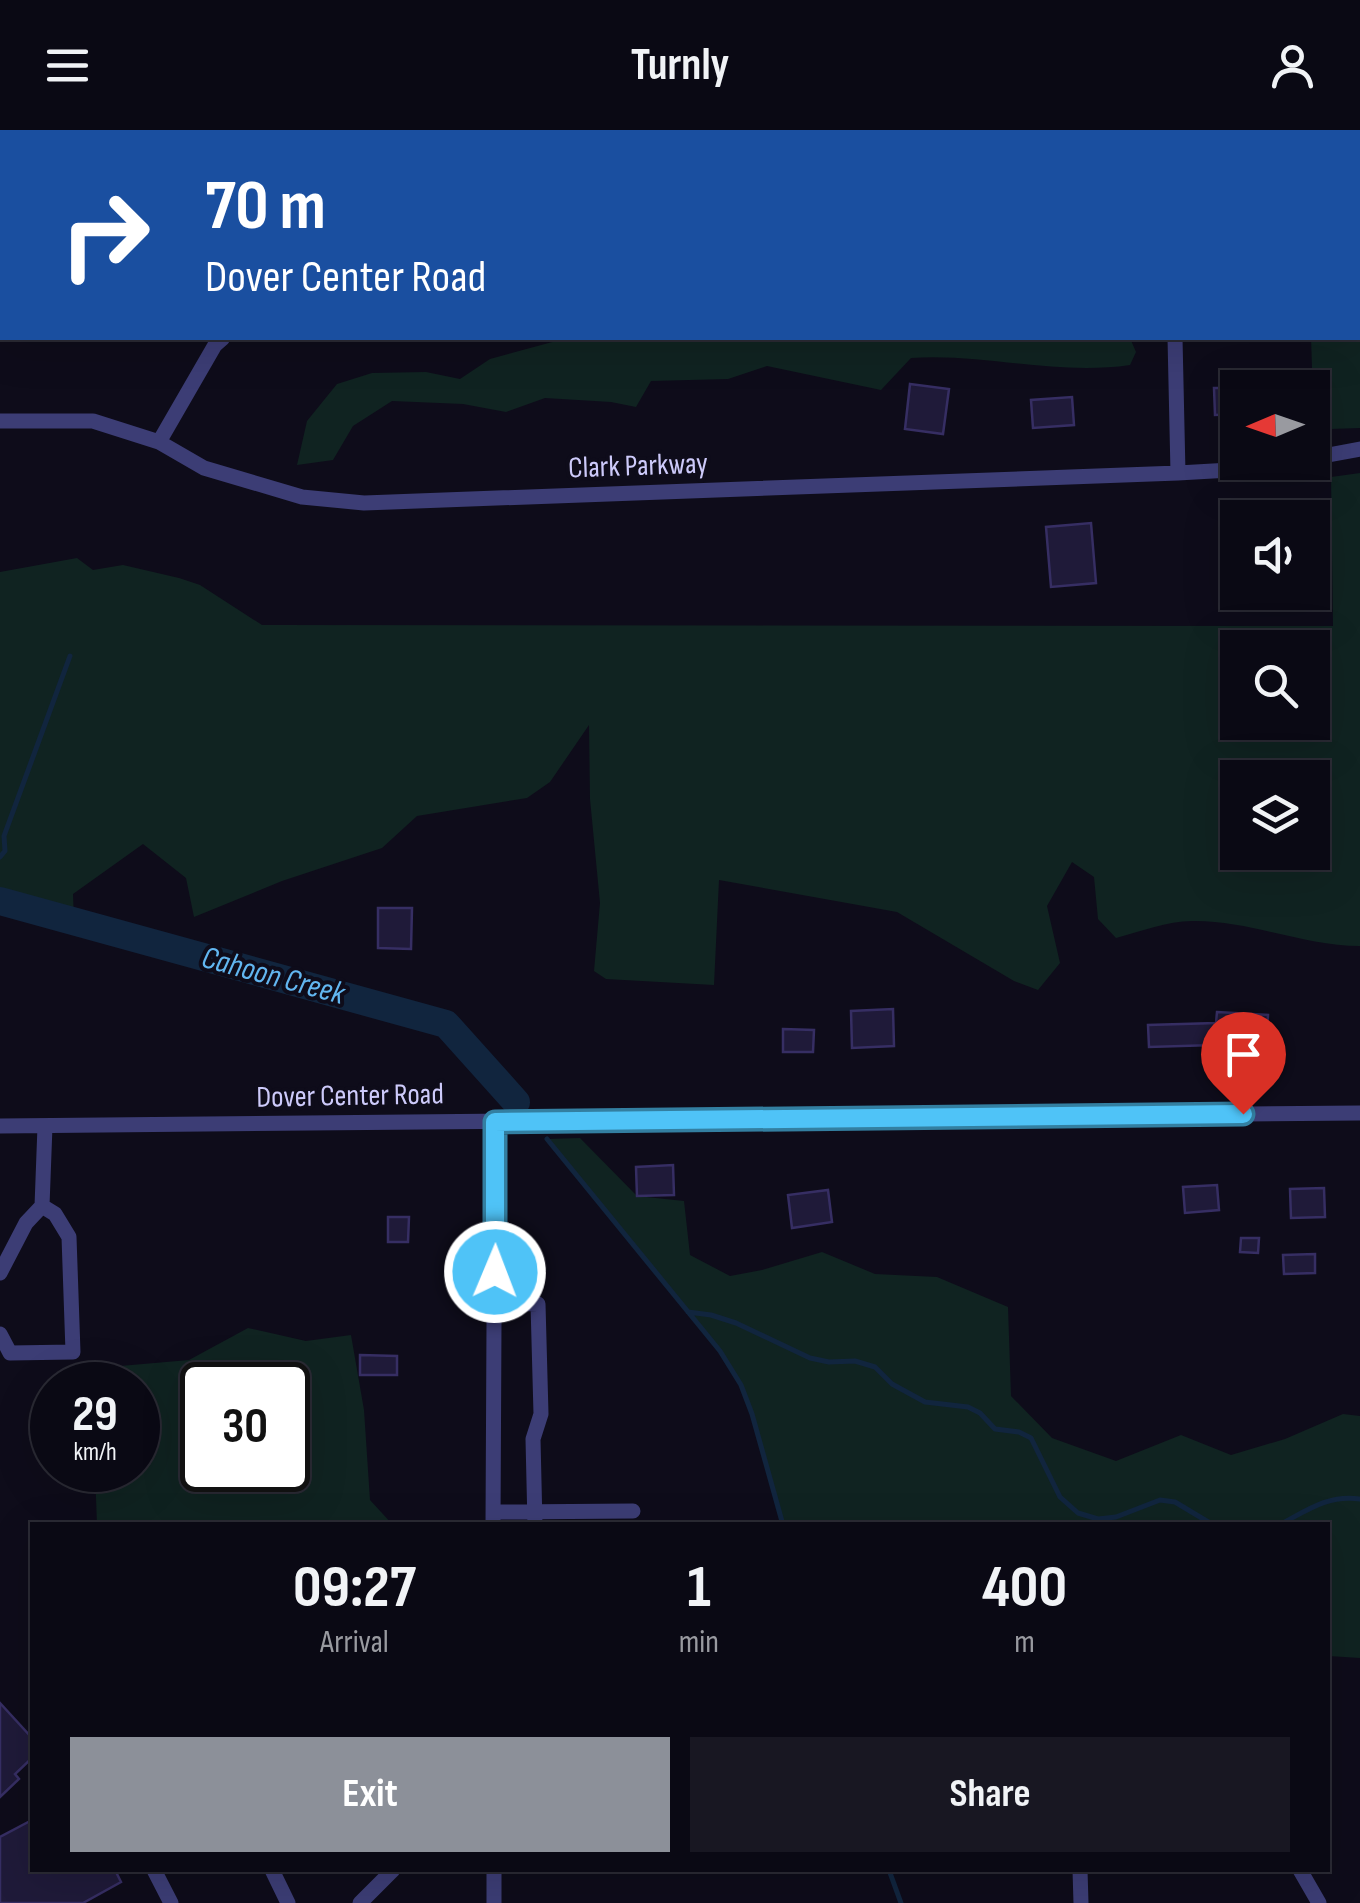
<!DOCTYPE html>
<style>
body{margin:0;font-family:"Sofia Sans Condensed",sans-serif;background:#181722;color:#f1f3f6;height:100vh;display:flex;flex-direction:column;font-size:38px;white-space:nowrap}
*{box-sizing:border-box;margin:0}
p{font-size:32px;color:#999aa0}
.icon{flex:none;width:55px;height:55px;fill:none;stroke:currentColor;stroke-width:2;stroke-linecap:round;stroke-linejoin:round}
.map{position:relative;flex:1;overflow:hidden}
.drawer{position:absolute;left:30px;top:1392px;width:1300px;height:350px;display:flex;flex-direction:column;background:#0a0914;border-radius:0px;box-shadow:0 10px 40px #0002,0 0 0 2px #2a2a34}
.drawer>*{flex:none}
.hud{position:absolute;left:0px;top:0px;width:1360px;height:210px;box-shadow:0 10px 40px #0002,0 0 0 2px #2a2a34;background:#1a4fa0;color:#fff;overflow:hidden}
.needle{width:65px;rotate:268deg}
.tools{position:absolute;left:1220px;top:240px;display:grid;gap:20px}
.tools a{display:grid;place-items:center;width:110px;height:110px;border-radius:0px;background:#0a0914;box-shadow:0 10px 40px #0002,0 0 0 2px #2a2a34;font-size:50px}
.speed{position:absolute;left:30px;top:1232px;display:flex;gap:20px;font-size:50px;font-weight:700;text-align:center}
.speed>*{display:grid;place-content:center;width:130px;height:130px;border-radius:50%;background:#0a0914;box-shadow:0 10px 40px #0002,0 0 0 2px #2a2a34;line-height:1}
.speed small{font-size:25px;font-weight:400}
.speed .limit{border:5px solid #111;border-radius:15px;background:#fff;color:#111}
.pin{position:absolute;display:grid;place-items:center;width:85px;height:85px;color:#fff;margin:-102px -42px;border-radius:50% 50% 50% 0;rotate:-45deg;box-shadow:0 0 10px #0007}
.pin .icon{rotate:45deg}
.me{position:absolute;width:110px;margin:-55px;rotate:1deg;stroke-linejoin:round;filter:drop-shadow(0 0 8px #0008)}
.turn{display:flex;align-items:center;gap:35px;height:210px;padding:0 40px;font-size:45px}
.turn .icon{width:130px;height:130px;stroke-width:2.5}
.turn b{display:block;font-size:70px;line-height:85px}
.eta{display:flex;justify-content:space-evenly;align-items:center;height:170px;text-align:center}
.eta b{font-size:60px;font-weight:700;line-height:70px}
.cta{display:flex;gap:20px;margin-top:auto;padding:20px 40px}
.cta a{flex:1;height:115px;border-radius:0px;background:#8c9099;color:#fff;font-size:40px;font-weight:700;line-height:115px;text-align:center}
.cta a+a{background:#181722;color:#f1f3f6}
header{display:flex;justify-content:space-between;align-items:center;height:130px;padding:0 40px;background:#0a0914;font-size:45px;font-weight:700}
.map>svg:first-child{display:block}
.green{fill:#102321;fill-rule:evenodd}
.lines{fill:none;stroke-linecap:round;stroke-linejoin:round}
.stream{stroke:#11253e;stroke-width:5}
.river{stroke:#11253e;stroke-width:28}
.building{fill:#1f1a39;stroke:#362e63;stroke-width:2.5}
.minor{stroke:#3c3d75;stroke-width:15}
.route-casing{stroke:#337fa1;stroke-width:25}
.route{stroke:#4fc3f7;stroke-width:18}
.labels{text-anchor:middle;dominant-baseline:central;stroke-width:8;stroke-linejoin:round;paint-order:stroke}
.street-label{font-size:30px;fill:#cdcafa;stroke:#0e0c1a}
.water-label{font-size:32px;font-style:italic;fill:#62b6f0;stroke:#0e0c1a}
</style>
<header><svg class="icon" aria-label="menu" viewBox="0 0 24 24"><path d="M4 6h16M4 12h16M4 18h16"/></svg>Turnly<svg class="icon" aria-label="person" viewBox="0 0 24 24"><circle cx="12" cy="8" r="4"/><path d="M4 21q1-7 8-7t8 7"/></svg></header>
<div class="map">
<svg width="1360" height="1773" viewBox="0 0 1360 1773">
<rect width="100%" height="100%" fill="#0e0c1a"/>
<path class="green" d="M180,0H387L178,2Z
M1293,0H1360V298L1330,299L1329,286L1313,267L1311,208H1358V2Z
M567,208H1130L1136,222L1130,235C1056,246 984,223 911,228L881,260L767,236L728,249L651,251L636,277L611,272L545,268L506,282L463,274L392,271L353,296L333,330L297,335L307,291L337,254L372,243L426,242L460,249L490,229Z
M1360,343V816C1304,816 1249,790 1192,791C1168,791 1139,802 1116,808L1098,789L1094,747L1072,732L1047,776L1060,833L1038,860L1014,851L897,782L719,750L714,855L606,849L594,841L600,773L590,669L589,595L550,652L527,668L417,686L382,718L282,751L194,787L186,748L143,714L73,764L74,791L0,771V442L77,428L93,440L123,435L179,448L200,455L262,495L1333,496L1331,347ZM1238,518H1312V592H1238ZM1238,648H1312V722H1238Z
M580,1008L637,1066L684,1071L690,1125L730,1146L762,1140L822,1122L875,1144L937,1147L1008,1177L1011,1266L1052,1308L1116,1331L1181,1305L1231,1325L1285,1309L1343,1284L1360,1286V1528L1328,1526V1395H783L752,1284L741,1255L720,1221L547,1009Z
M248,1198L306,1211L351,1205L364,1280L370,1370L393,1395H97L95,1340H138V1255H97V1238L189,1230ZM288,1255V1340H202V1255Z"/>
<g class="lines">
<path class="stream" d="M386,2L387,0
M410,2L436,0
M0,105H2
M0,727L5,721L4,706L70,526
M547,1009L720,1221L741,1255L752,1284L783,1395
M688,1182L711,1185L736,1193L810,1228L829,1232L855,1231L875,1237L892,1254L925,1272L968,1277L980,1283L995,1299L1019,1302L1031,1308L1060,1367L1078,1383L1098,1389L1116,1387L1160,1370L1175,1372L1210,1393L1230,1395
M1279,1395C1306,1381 1328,1364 1360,1369
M889,1740L901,1773"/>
<path class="river" d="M0,771L446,894L516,972"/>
</g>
<path class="building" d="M910,254L949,259L943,304L905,299Z
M1214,258H1238V284L1215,285Z
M1072,267L1074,295L1033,298L1031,270Z
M1091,393L1096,453L1051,457L1046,397Z
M378,778H412L411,819L378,818Z
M893,879L894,916L852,918L851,881Z
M1217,882L1268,885L1266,920L1215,915L1149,917L1148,895L1216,893Z
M783,899L814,900L813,922H783Z
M673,1035L674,1065L637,1066L636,1037Z
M1217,1055L1219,1080L1185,1083L1183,1057Z
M1324,1058L1325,1087L1291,1088L1290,1059Z
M828,1060L832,1092L792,1098L788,1065Z
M388,1087H409L408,1112H388Z
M1241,1108H1259L1258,1123L1240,1122Z
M1315,1124V1143L1284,1144L1283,1125Z
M360,1225L397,1226V1245H360Z
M0,1573L32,1608V1628L15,1644L19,1649L0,1667Z
M32,1690V1740H115L121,1752L83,1773H0V1707Z"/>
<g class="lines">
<path class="minor" d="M571,2V0
M1175,208L1178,343
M0,291H93L159,312L204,338L302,367L364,373L1178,343L1265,338L1292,332
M159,312L215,215L223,208
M1312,328L1360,319
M0,996L1360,983
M0,1143L26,1093L42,1076L45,996
M495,1173L538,1174L541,1284L533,1309L535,1395
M0,1204L10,1223L73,1222L69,1107L55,1084L42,1076
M493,1382L633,1381
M493,1395L495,992
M154,1740L171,1773
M272,1740L288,1773
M494,1740V1773
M1080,1740L1081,1773
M1300,1740L1319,1773
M360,1773L393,1740"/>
</g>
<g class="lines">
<g class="route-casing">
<path id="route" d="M495,1142V992L1243,984"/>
</g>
<use href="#route" class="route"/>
</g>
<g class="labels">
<g class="street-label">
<text transform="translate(638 336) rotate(-2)">Clark Parkway</text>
<text transform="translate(350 966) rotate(-1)">Dover Center Road</text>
</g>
<g class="water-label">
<text transform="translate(273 846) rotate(15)">Cahoon Creek</text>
</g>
</g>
</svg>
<div class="tools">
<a><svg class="needle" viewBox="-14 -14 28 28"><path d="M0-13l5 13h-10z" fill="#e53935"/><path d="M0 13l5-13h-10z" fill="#999aa0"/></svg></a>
<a><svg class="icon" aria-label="sound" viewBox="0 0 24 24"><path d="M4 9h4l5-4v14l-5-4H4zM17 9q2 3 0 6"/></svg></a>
<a><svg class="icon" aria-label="search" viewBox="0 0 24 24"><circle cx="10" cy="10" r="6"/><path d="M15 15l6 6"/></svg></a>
<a><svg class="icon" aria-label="layers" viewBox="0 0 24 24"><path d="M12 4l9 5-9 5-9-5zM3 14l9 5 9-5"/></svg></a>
</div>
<div class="speed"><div>29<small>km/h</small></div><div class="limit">30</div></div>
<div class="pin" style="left:1243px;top:984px;background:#d93025"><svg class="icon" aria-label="arrive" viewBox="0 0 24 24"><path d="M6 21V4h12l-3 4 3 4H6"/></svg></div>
<svg class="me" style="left:495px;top:1142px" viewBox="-20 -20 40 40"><circle r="17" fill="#4fc3f7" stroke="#fff" stroke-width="3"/><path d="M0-11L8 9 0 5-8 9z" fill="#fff"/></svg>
<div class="hud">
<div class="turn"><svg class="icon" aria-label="right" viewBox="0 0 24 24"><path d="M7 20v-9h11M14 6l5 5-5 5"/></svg><div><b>70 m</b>Dover Center Road</div></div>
</div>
<section class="drawer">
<div class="eta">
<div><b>09:27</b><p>Arrival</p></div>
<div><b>1</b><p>min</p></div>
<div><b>400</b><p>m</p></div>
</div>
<div class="cta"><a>Exit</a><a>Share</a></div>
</section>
</div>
